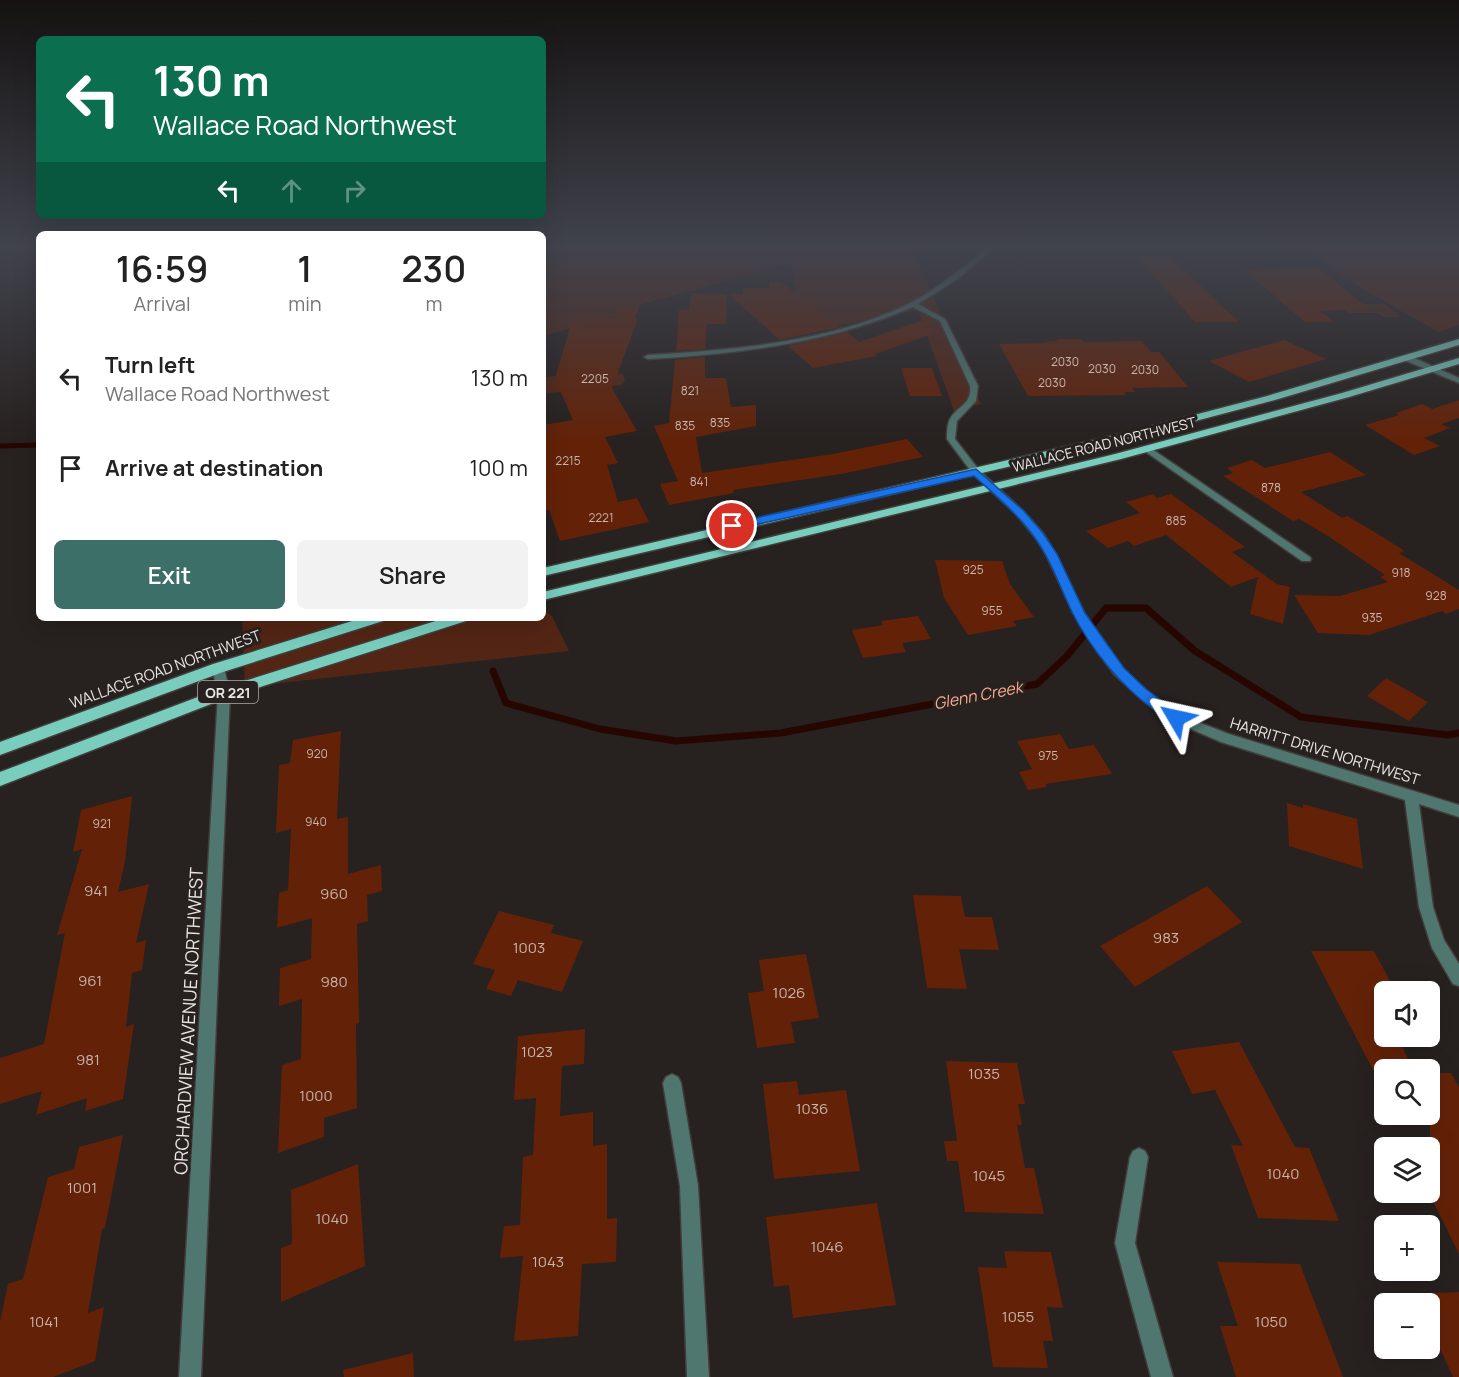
<!DOCTYPE html>
<meta charset="utf-8">
<style>
body{margin:0;font-family:Manrope,sans-serif;background:#f2f2f2;color:#222;height:100vh;display:flex;flex-direction:column;font-size:22px;white-space:nowrap}
*{box-sizing:border-box;margin:0}
p{font-size:20px;color:#767676}
.icon{flex:none;width:33px;height:33px;fill:none;stroke:currentColor;stroke-width:2;stroke-linecap:round;stroke-linejoin:round}
.map{position:relative;flex:1;overflow:hidden}
.side{position:absolute;left:36px;top:231px;width:510px;height:390px;display:flex;flex-direction:column;background:#fff;border-radius:9px;box-shadow:0 6px 24px #0002}
.side>*{flex:none}
.guide{position:absolute;left:36px;top:36px;width:510px;height:183px;border-radius:9px;box-shadow:0 6px 24px #0002;background:#0b6e4f;color:#fff;overflow:hidden}
.buttons{position:absolute;left:1374px;top:981px;display:grid;gap:12px}
.buttons a{display:grid;place-items:center;width:66px;height:66px;border-radius:9px;background:#fff;box-shadow:0 6px 24px #0002;font-size:30px}
.pin{position:absolute;display:grid;place-items:center;width:51px;height:51px;color:#fff;margin:-26px;border:3px solid #fff;border-radius:50%;box-shadow:0 2px 6px #0007}
.me{position:absolute;width:66px;margin:-33px;rotate:306deg;stroke-linejoin:round;filter:drop-shadow(0 0 4px #0008)}
.turn{display:flex;align-items:center;gap:21px;height:126px;padding:0 18px;font-size:27px}
.turn .icon{width:78px;height:78px;stroke-width:2.5}
.turn b{display:block;font-size:42px;line-height:51px}
.lanes{display:flex;align-items:center;height:57px;padding:0 18px;background:#0003;justify-content:center;gap:30px;direction:ltr}
.lanes .off{opacity:.35}
.eta{display:flex;justify-content:space-evenly;align-items:center;height:102px;text-align:center}
.eta b{font-size:36px;font-weight:600;line-height:42px}
.button{display:flex;gap:12px;margin-top:auto;padding:12px 18px}
.button a{flex:1;height:69px;border-radius:9px;background:#3c6f67;color:#fff;font-size:24px;font-weight:600;line-height:69px;text-align:center}
.button a+a{background:#f2f2f2;color:#222}
ul{padding:0;list-style:none}
li{display:flex;align-items:center;gap:18px;height:90px;padding:0 18px}
li div{flex:1}
li b{display:block;font-size:22px}
li em{font-style:normal}
.map>svg:first-child{display:block}
.green{fill:#532515}
.lines{fill:none;stroke-linecap:round;stroke-linejoin:round}
.stream-far1{stroke:#270600;stroke-width:5}
.stream{stroke:#270600;stroke-width:7}
.building{fill:#632208}
.minor-casing{stroke:#423d3b;stroke-width:3}
.primary-casing{stroke:#423d3b;stroke-width:3}
.minor{fill:#50776f;fill-rule:evenodd}
.primary{fill:#78cdbd;fill-rule:evenodd}
.route{fill:#1a73e8;stroke:#114b97;stroke-width:1.5}
.labels{text-anchor:middle;dominant-baseline:central;stroke-width:6;stroke-linejoin:round;paint-order:stroke}
.number-label{font-size:12px;fill:#c8b5ad}
.far-street-label{font-size:14px;fill:#eae6e4;stroke:#27211f}
.shield{fill:#27211f;stroke:#b0aba9;stroke-width:1.5}
.shield-label{font-size:14px;font-weight:bold;fill:#eae6e4}
.street-label{font-size:15px;fill:#eae6e4;stroke:#27211f}
.near-number-label{font-size:15px;fill:#c8b5ad}
.water-label{font-size:16px;font-style:italic;fill:#fdab8f;stroke:#27211f}
.near-street-label{font-size:18px;fill:#eae6e4;stroke:#27211f}
</style>
<div class="map">
<svg width="1459" height="1377" viewBox="0 0 1459 1377">
<rect width="100%" height="100%" fill="#27211f"/>
<path class="green" d="M543,248H912L981,404L954,411L918,310L803,332L791,263L639,305L638,313L625,314L543,336Z
M1285,248H1459V325L1438,332L1344,278L1311,251L1289,252Z
M1338,304H1385L1401,317H1384L1379,313H1348Z
M615,373L623,374L625,380L622,385L543,394V377Z
M543,610L552,616L569,651L245,687L242,618H543Z"/>
<g class="lines">
<path class="stream-far1" d="M0,446L39,445"/>
<path class="stream" d="M493,671L506,703L600,729L676,741L781,733L1037,684L1067,656L1106,608H1146L1195,651L1301,717L1448,735L1459,733"/>
</g>
<path class="building" d="M841,250H873L879,269L845,268Z
M1138,257H1170L1239,322H1195Z
M1319,268L1369,309L1320,311L1334,322H1305L1244,270Z
M769,281L781,282L839,327L780,340L728,294H743V288H769Z
M691,293L727,294L726,324H707L705,349L676,351L679,310H689Z
M618,307L638,308L635,319H638L612,388L637,431L605,437L618,463L607,465L618,502L637,498L649,522L560,541L549,510L543,511V425L573,420L559,388H552L571,325H578L581,318H614Z
M929,318L935,333L875,354L877,356L813,368L788,346L847,332L859,342Z
M1056,339H1082L1084,342L1142,341L1151,352H1159L1188,387L1132,388L1135,392H1124L1126,395L1028,396L999,344L1044,343L1043,342L1058,341Z
M1284,340L1326,359L1249,382L1209,361Z
M705,357V378H726L731,407L756,405V426L696,437L702,473L833,454L907,439L923,457L841,474L733,490L734,493L669,505L660,484L678,481L654,426L669,423L675,360Z
M901,368H932L942,396H910Z
M1459,400V418L1441,424L1450,428L1424,438L1440,446L1414,455L1365,425L1399,415L1396,413L1422,404L1432,409Z
M1330,452L1366,475L1301,492L1342,518L1347,516L1373,531L1405,551L1399,553L1459,590V609L1446,614L1442,611L1369,635L1318,633L1294,595L1340,596L1388,582L1380,577L1385,575L1328,536L1299,519L1293,521L1223,476L1233,473L1227,468L1252,460L1265,468Z
M1153,494L1157,498L1171,494L1245,547L1232,552L1277,584L1290,587L1283,624L1250,614L1258,577L1231,587L1166,535L1134,546L1128,541L1108,548L1086,531L1140,513L1126,502Z
M935,560L1002,561L1010,584L1034,617L1013,621L1017,626L968,635L944,598Z
M918,616L931,639L902,643L906,652L863,658L852,630L883,625L881,621Z
M1386,678L1428,702L1409,721L1367,696Z
M341,731L337,819L348,817V874L381,865L382,891L367,895L368,921L357,924L359,1023L356,1024L357,1108L324,1118V1137L278,1153L282,1065L301,1059L302,999L279,1006L280,968L311,959L312,918L277,928L279,893L288,890L291,829L276,833L279,765L290,763L293,740Z
M1060,734L1069,749L1094,745L1112,774L1045,784L1047,787L1028,790L1019,772L1032,769L1017,741Z
M132,796L125,862L118,892L149,884L136,943L146,940L142,970L132,973L126,1027L134,1024L123,1099L85,1111L87,1098L36,1115L42,1091L0,1104V1058L44,1044L65,933L57,935L82,849L73,852L81,810Z
M1287,803L1303,808V804L1357,819L1363,869L1289,846Z
M1207,886L1242,922L1135,987L1100,946Z
M913,895L961,896L965,917H992L999,950L959,949L967,989L927,988Z
M499,911L554,925L551,933L583,941L562,992L518,980L511,996L486,989L495,970L473,964Z
M1311,951H1374L1396,992H1384V1046L1402,1047L1414,1070H1373Z
M806,954L819,1018L791,1022L795,1043L757,1048L748,993L764,991L759,960Z
M585,1029L584,1064L562,1066L560,1116L593,1112V1146L607,1144V1219L617,1218L616,1262L582,1264L578,1336L514,1341L523,1256L500,1258L504,1226L520,1225L523,1157L533,1155L536,1098L514,1100L518,1036Z
M1239,1042L1295,1147L1309,1148L1339,1221L1258,1218L1231,1145L1243,1146L1215,1090L1192,1094L1172,1051Z
M946,1061L1017,1063L1025,1104H1018L1022,1125H1017L1025,1168H1034L1044,1214L965,1212L958,1161H947L944,1141H957Z
M1430,1073H1451L1459,1087V1254L1430,1195Z
M797,1081L799,1095L846,1090L860,1171L774,1179L763,1084Z
M123,1135L105,1228L102,1229L88,1313L104,1307L95,1361L53,1377H0V1322L8,1284L23,1279L48,1177L74,1169L79,1147Z
M358,1164L365,1266L281,1302V1248L292,1244L291,1190Z
M877,1203L896,1305L793,1318L789,1285L774,1287L766,1217Z
M1004,1251L1051,1252L1063,1308L1047,1307L1053,1341H1043L1048,1368L993,1367L978,1267L1007,1268Z
M1217,1262L1300,1264L1343,1377H1236L1220,1326H1238Z
M1459,1292V1377H1453L1430,1327V1293Z
M413,1353L414,1377H344L343,1370Z"/>
<g class="lines">
<g class="minor-casing">
<path id="minor" d="M987,248H994L956,280L918,304L945,319L978,386L976,401L957,421L955,439L979,470L1023,511L1043,533L1056,554L1084,613L1105,645L1123,669L1153,696L1180,715L1229,734L1459,805V817L1419,804L1433,907L1444,940L1459,964V986L1453,984L1432,948L1419,907L1405,800L1221,742L1172,721L1145,702L1115,675L1097,651L1074,614L1046,554L1035,537L1017,515L973,474L947,439C947,433 947,424 950,419C957,406 972,405 970,386L940,321L913,307C829,343 739,354 648,359L644,357L648,355C735,350 844,341 921,297C945,283 966,265 987,248Z
M1404,356H1410L1459,378V383L1404,360Z
M1149,447L1310,557L1311,559L1310,561H1302L1146,452V448Z
M218,664L224,668L230,693L201,1377H179L218,693L212,668Z
M672,1074L678,1077L681,1083L698,1186L709,1377H687L680,1186L663,1083L666,1077Z
M1139,1148L1145,1151L1148,1157L1135,1243L1173,1377H1151L1115,1243L1130,1157L1133,1151Z"/>
</g>
<g class="primary-casing">
<path id="primary" d="M1459,339V345L1275,400L1135,437L543,576V568L1129,432L1267,396Z
M1459,358V364L1349,397L1121,459L543,600V592L1115,454L1342,393Z
M362,618H385L383,621L223,672L0,755V742L213,664Z
M445,618H468L466,621L229,697L0,786V772L219,689Z"/>
</g>
<use href="#minor" class="minor"/>
<use href="#primary" class="primary"/>
</g>
<linearGradient id="sky" x2="0" y2="1"><stop stop-color="#151211"/><stop offset="0.56" stop-color="#41434d"/><stop offset="1" stop-color="#41434d" stop-opacity="0"/></linearGradient>
<rect width="1459" height="441" fill="url(#sky)"/>
<path class="route" d="M976,469L1024,511L1043,533L1057,554L1085,613L1124,668L1146,689L1181,715L1183,718L1181,722C1170,726 1162,715 1153,709C1121,686 1090,648 1072,612C1060,587 1051,560 1035,538C1018,514 995,495 974,476L732,530L727,526L732,523Z"/>
<g class="labels">
<g class="number-label">
<text x="1065" y="361">2030</text>
<text x="1102" y="368">2030</text>
<text x="1145" y="369">2030</text>
<text x="595" y="378">2205</text>
<text x="1052" y="382">2030</text>
<text x="690" y="390">821</text>
<text x="720" y="422">835</text>
<text x="685" y="425">835</text>
<text x="568" y="460">2215</text>
<text x="699" y="481">841</text>
<text x="1271" y="487">878</text>
<text x="601" y="517">2221</text>
<text x="1176" y="520">885</text>
<text x="973" y="569">925</text>
<text x="1401" y="572">918</text>
<text x="1436" y="595">928</text>
<text x="992" y="610">955</text>
<text x="1372" y="617">935</text>
<text x="317" y="753">920</text>
<text x="1048" y="755">975</text>
<text x="316" y="821">940</text>
<text x="102" y="823">921</text>
</g>
<g class="far-street-label">
<text transform="translate(1104 444) rotate(-14)">WALLACE ROAD NORTHWEST</text>
</g>
<rect class="shield" x="198" y="681" width="60" height="22" rx="4.5"/>
<g class="shield-label">
<text x="228" y="692">OR 221</text>
</g>
<g class="street-label">
<text transform="translate(165 669) rotate(-20)">WALLACE ROAD NORTHWEST</text>
<text transform="translate(1325 751) rotate(17)">HARRITT DRIVE NORTHWEST</text>
</g>
<g class="near-number-label">
<text x="96" y="890">941</text>
<text x="334" y="893">960</text>
<text x="1166" y="937">983</text>
<text x="529" y="947">1003</text>
<text x="90" y="980">961</text>
<text x="334" y="981">980</text>
<text x="789" y="992">1026</text>
<text x="537" y="1051">1023</text>
<text x="88" y="1059">981</text>
<text x="984" y="1073">1035</text>
<text x="316" y="1095">1000</text>
<text x="812" y="1108">1036</text>
<text x="1283" y="1173">1040</text>
<text x="989" y="1175">1045</text>
<text x="82" y="1187">1001</text>
<text x="332" y="1218">1040</text>
<text x="827" y="1246">1046</text>
<text x="548" y="1261">1043</text>
<text x="1018" y="1316">1055</text>
<text x="44" y="1321">1041</text>
<text x="1271" y="1321">1050</text>
</g>
<g class="water-label">
<text transform="translate(978 695) rotate(-11)">Glenn Creek</text>
</g>
<g class="near-street-label">
<text transform="translate(188 1021) rotate(-87)">ORCHARDVIEW AVENUE NORTHWEST</text>
</g>
</g>
</svg>
<div class="buttons">
<a><svg class="icon" aria-label="sound" viewBox="0 0 24 24"><path d="M4 9h4l5-4v14l-5-4H4zM17 9q2 3 0 6"/></svg></a>
<a><svg class="icon" aria-label="search" viewBox="0 0 24 24"><circle cx="10" cy="10" r="6"/><path d="M15 15l6 6"/></svg></a>
<a><svg class="icon" aria-label="layers" viewBox="0 0 24 24"><path d="M12 4l9 5-9 5-9-5zM3 14l9 5 9-5"/></svg></a>
<a>+</a>
<a>−</a>
</div>
<div class="pin" style="left:732px;top:526px;background:#d93025"><svg class="icon" aria-label="arrive" viewBox="0 0 24 24"><path d="M6 21V4h12l-3 4 3 4H6"/></svg></div>
<svg class="me" style="left:1176px;top:718px" viewBox="-20 -20 40 40"><path d="M0-17L14 15 0 8-14 15z" fill="#1a73e8" stroke="#fff" stroke-width="4"/></svg>
<div class="guide">
<div class="turn"><svg class="icon" aria-label="left" viewBox="0 0 24 24"><path d="M17 20v-9H6M10 6l-5 5 5 5"/></svg><div><b>130 m</b>Wallace Road Northwest</div></div>
<div class="lanes"><svg class="icon" aria-label="left" viewBox="0 0 24 24"><path d="M17 20v-9H6M10 6l-5 5 5 5"/></svg><svg class="icon off" aria-label="ahead" viewBox="0 0 24 24"><path d="M12 20V5M6 11l6-6 6 6"/></svg><svg class="icon off" aria-label="right" viewBox="0 0 24 24"><path d="M7 20v-9h11M14 6l5 5-5 5"/></svg></div>
</div>
<section class="side">
<div class="eta">
<div><b>16:59</b><p>Arrival</p></div>
<div><b>1</b><p>min</p></div>
<div><b>230</b><p>m</p></div>
</div>
<ul>
<li><svg class="icon" aria-label="left" viewBox="0 0 24 24"><path d="M17 20v-9H6M10 6l-5 5 5 5"/></svg><div><b>Turn left</b><p>Wallace Road Northwest</p></div><em>130 m</em></li>
<li><svg class="icon" aria-label="arrive" viewBox="0 0 24 24"><path d="M6 21V4h12l-3 4 3 4H6"/></svg><div><b>Arrive at destination</b></div><em>100 m</em></li>
</ul>
<div class="button"><a>Exit</a><a>Share</a></div>
</section>
</div>
